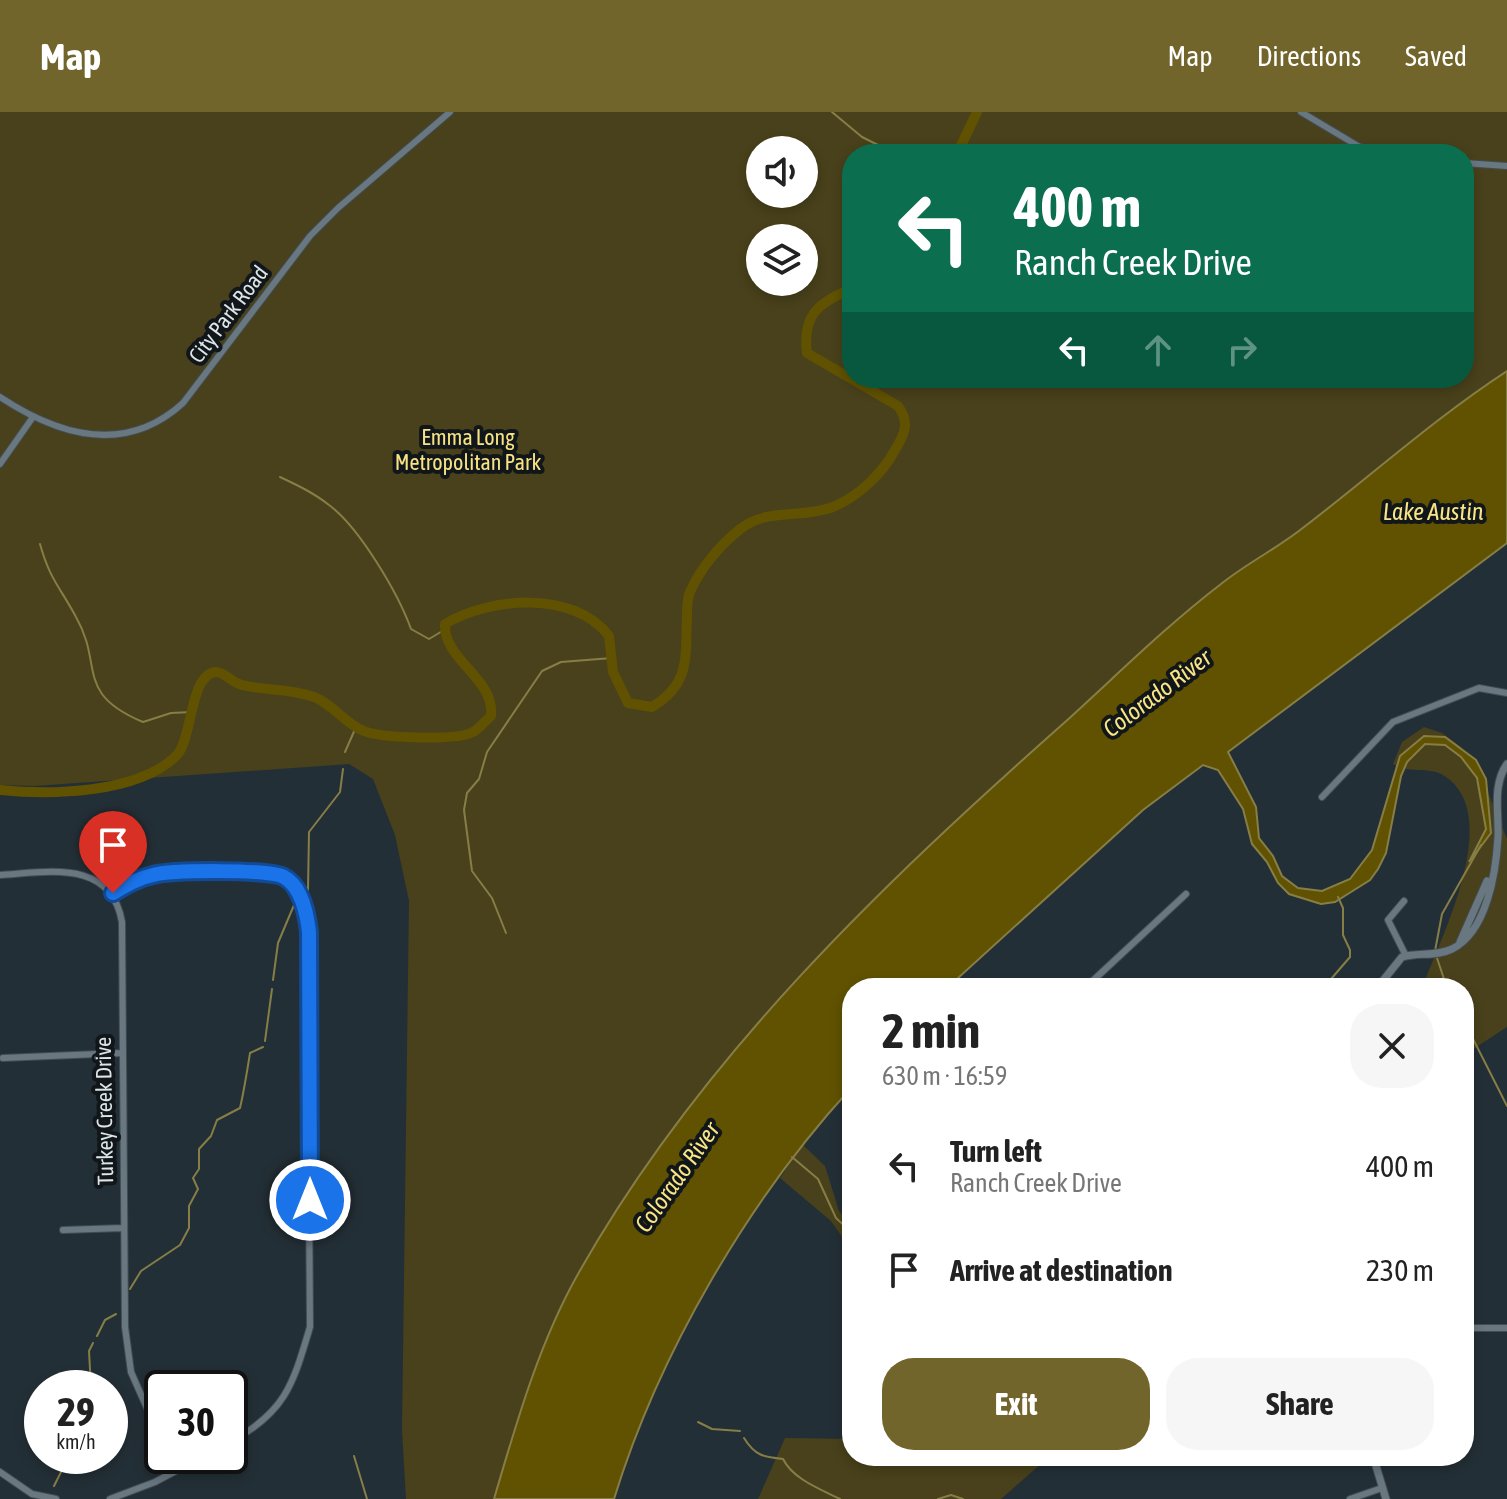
<!DOCTYPE html>
<meta charset="utf-8">
<style>
body{margin:0;font-family:"Asap Condensed",sans-serif;background:#f6f6f6;color:#222;height:100vh;display:flex;flex-direction:column;font-size:30px;white-space:nowrap}
*{box-sizing:border-box;margin:0}
p{font-size:26px;color:#767676}
.icon{flex:none;width:44px;height:44px;fill:none;stroke:currentColor;stroke-width:2;stroke-linecap:round;stroke-linejoin:round}
.map{position:relative;flex:1;overflow:hidden}
.side{position:absolute;left:842px;top:866px;width:632px;height:488px;display:flex;flex-direction:column;background:#fff;border-radius:32px;box-shadow:0 4px 12px #0003}
.side>*{flex:none}
.hud{position:absolute;left:842px;top:32px;width:632px;height:244px;border-radius:32px;box-shadow:0 4px 12px #0003;background:#0b6e4f;color:#fff;overflow:hidden}
.controls{position:absolute;left:746px;top:24px;display:grid;gap:16px}
.controls a{display:grid;place-items:center;width:72px;height:72px;border-radius:50%;background:#fff;box-shadow:0 4px 12px #0003;font-size:40px}
.speed{position:absolute;left:24px;top:1258px;display:flex;gap:16px;font-size:40px;font-weight:700;text-align:center}
.speed>*{display:grid;place-content:center;width:104px;height:104px;border-radius:50%;background:#fff;box-shadow:0 4px 12px #0003;line-height:1}
.speed small{font-size:20px;font-weight:400}
.speed .limit{border:4px solid #111;border-radius:12px;background:#fff;color:#111}
.pin{position:absolute;display:grid;place-items:center;width:68px;height:68px;color:#fff;margin:-82px -34px;border-radius:50% 50% 50% 0;rotate:-45deg;box-shadow:0 0 8px #0007}
.pin .icon{rotate:45deg}
.me{position:absolute;width:88px;margin:-44px;rotate:0deg;stroke-linejoin:round;filter:drop-shadow(0 0 6px #0008)}
.turn{display:flex;align-items:center;gap:28px;height:168px;padding:0 40px;font-size:36px}
.turn .icon{width:104px;height:104px;stroke-width:2.5}
.turn b{display:block;font-size:56px;line-height:68px}
.lanes{display:flex;align-items:center;height:76px;padding:0 40px;background:#0003;justify-content:center;gap:40px;direction:ltr}
.lanes .off{opacity:.35}
.round{display:grid;place-items:center;flex:none;width:84px;height:84px;border-radius:32px;background:#f6f6f6}
.headline{display:flex;align-items:center;justify-content:space-between;height:136px;padding:0 40px}
h1{font-size:48px;font-weight:700;line-height:60px}
.cta{display:flex;gap:16px;margin-top:auto;padding:16px 40px}
.cta a{flex:1;height:92px;border-radius:32px;background:#71652b;color:#fff;font-size:32px;font-weight:700;line-height:92px;text-align:center}
.cta a+a{background:#f6f6f6;color:#222}
ul{padding:0;list-style:none}
li{display:flex;align-items:center;gap:24px;height:104px;padding:0 40px}
li div{flex:1}
li b{display:block;font-size:30px}
li em{font-style:normal}
header{display:flex;align-items:center;gap:48px;box-sizing:border-box;height:112px;padding:0 40px;background:#71652b;color:#fff}
header strong{font-size:38px}
nav{display:flex;gap:44px;margin-inline-start:auto;font-size:28px}
.map>svg:first-child{display:block}
.green{fill:#49411b;fill-rule:evenodd}
.water{fill:#605200;stroke:#867e46;stroke-width:2}
.lines{fill:none;stroke-linecap:round;stroke-linejoin:round}
.stream{stroke:#867e46;stroke-width:2}
.river{stroke:#605200;stroke-width:10}
.minor-casing{stroke:#424d53;stroke-width:8}
.tertiary-casing{stroke:#424d53;stroke-width:9}
.minor{stroke:#697780;stroke-width:6}
.tertiary{stroke:#697780;stroke-width:7}
.route-casing{stroke:#114b97;stroke-width:20}
.route{stroke:#1a73e8;stroke-width:14}
.labels{text-anchor:middle;dominant-baseline:central;stroke-width:8;stroke-linejoin:round;paint-order:stroke}
.street-label{font-size:22px;fill:#dde5e9;stroke:#11161a}
.park-label{font-size:22px;fill:#f8e382;stroke:#11161a}
.water-label{font-size:24px;font-style:italic;fill:#fae584;stroke:#11161a}
</style>
<header>
<strong>Map</strong>
<nav><a>Map</a><a>Directions</a><a>Saved</a></nav>
</header>
<div class="map">
<svg width="1507" height="1387" viewBox="0 0 1507 1387">
<rect width="100%" height="100%" fill="#232f36"/>
<path class="green" d="M0,0H1507V259C1436,306 1372,363 1304,415C1278,436 1247,451 1221,472C1165,515 1116,564 1064,611C881,773 699,947 578,1162C539,1231 516,1312 494,1387H406L402,1318L409,789L395,723L373,667L349,652L34,674L0,673ZM760,38H804V82H760ZM852,42H1464V266H852ZM760,126H804V170H760Z
M1424,615L1442,621L1461,635L1481,664L1507,727V915L1464,943V876H1422C1441,825 1500,711 1450,668C1431,651 1413,664 1393,652L1402,630Z
M803,1033L825,1054L839,1099L852,1113V1139L831,1109L780,1066Z
M785,1326L852,1327V1344H1050L1001,1387H758Z"/>
<path class="water" d="M1507,259V431L1228,640L1256,695L1259,726L1273,744L1282,764L1298,776L1322,779L1350,767L1372,738L1400,644L1424,624L1445,625L1476,648L1486,667L1491,721L1469,750L1486,717L1477,666L1461,645L1445,633L1425,632L1407,650L1401,664L1386,741L1378,757L1370,768L1351,780L1335,790L1321,792L1289,782L1278,771L1267,750L1252,732L1243,697L1218,658L1203,653L1143,698L947,876H852V975C749,1087 659,1241 614,1387H494C516,1312 539,1231 578,1162C699,947 881,773 1064,611C1116,564 1165,515 1221,472C1247,451 1278,436 1304,415C1372,363 1435,306 1507,259Z"/>
<g class="lines">
<path class="stream" d="M832,0L862,25L896,42
M280,365C297,373 314,381 329,393C359,415 398,481 411,517L429,527L444,518
M40,432C50,468 60,475 76,505C104,554 74,581 143,610L171,601L192,600
M345,640L356,615
M308,778L309,720L340,680L343,657
M506,821L492,786L472,759L464,698L467,681L479,667L487,640L542,559L561,550L612,546
M1435,839L1442,802L1481,733
M1437,846L1447,876
M273,868L278,831L294,793
M1325,874L1350,845V838L1343,823V796L1338,785
M1464,909L1507,994
M265,929L272,877
M792,1045L818,1067L836,1106L852,1121
M130,1177L141,1159L180,1133L189,1116V1094L198,1077L193,1066L199,1057V1037L211,1024L217,1008L240,996C244,979 247,960 250,941L263,935
M97,1224L105,1208L116,1202
M91,1276L89,1239L93,1231
M698,1310L712,1317L740,1319
M744,1326C755,1344 764,1345 783,1347C793,1367 820,1377 840,1387
M354,1344L367,1387
M54,1374L69,1344
M938,1387L951,1383L963,1387"/>
<path class="river" d="M957,42L977,0
M0,678C50,683 137,682 176,644C193,628 189,562 216,560C225,560 232,571 242,573C266,579 290,576 314,585C333,592 345,612 364,619C381,626 457,629 473,620C479,617 485,609 491,604C495,566 443,548 445,512C490,485 574,478 609,524L613,560L628,591L652,595C691,571 685,546 687,504C687,497 687,487 690,480C700,457 719,434 739,418C767,395 802,407 833,395C859,384 882,362 895,338C905,322 910,310 898,294L807,241C802,204 818,190 852,177"/>
<g class="minor-casing">
<path id="minor" d="M1301,0L1358,34L1380,42
M1464,51L1507,54
M0,285C59,324 126,343 183,291L310,124L338,96L450,0
M0,352L33,305
M1322,685L1393,610L1479,576L1507,581
M0,763C50,760 111,747 122,810L125,1215L131,1260L162,1330
M113,781L131,770L158,762L271,761L292,772L307,804L310,1215C293,1272 286,1300 230,1330
M1404,789L1388,808L1406,844
M1085,876L1186,782
M3,946L121,941
M63,1118L123,1116
M1464,1216H1507
M170,1344L180,1357
M0,1360L32,1382L56,1387
M110,1387L155,1370L204,1344
M1350,1387L1382,1376"/>
</g>
<g class="tertiary-casing">
<path id="tertiary" d="M1460,830L1487,769
M1377,876L1402,845C1418,840 1436,845 1452,837C1487,820 1496,760 1498,725C1499,701 1492,673 1507,652
M1373,1344L1386,1387"/>
</g>
<use href="#minor" class="minor"/>
<use href="#tertiary" class="tertiary"/>
</g>
<g class="lines">
<g class="route-casing">
<path id="route" d="M113,781C126,773 138,766 153,763C171,758 269,757 284,765C301,774 307,802 309,820L310,1088"/>
</g>
<use href="#route" class="route"/>
</g>
<g class="labels">
<g class="street-label">
<text transform="translate(228 202) rotate(-53)">City Park Road</text>
<text transform="translate(104 999) rotate(-91)">Turkey Creek Drive</text>
</g>
<g class="park-label">
<text x="468" y="325">Emma Long<tspan x="468" dy="25">Metropolitan Park</tspan></text>
</g>
<g class="water-label">
<text x="1433" y="399">Lake Austin</text>
<text transform="translate(1157 581) rotate(-37)">Colorado River</text>
<text transform="translate(677 1065) rotate(-55)">Colorado River</text>
</g>
</g>
</svg>
<div class="controls">
<a><svg class="icon" aria-label="sound" viewBox="0 0 24 24"><path d="M4 9h4l5-4v14l-5-4H4zM17 9q2 3 0 6"/></svg></a>
<a><svg class="icon" aria-label="layers" viewBox="0 0 24 24"><path d="M12 4l9 5-9 5-9-5zM3 14l9 5 9-5"/></svg></a>
</div>
<div class="speed"><div>29<small>km/h</small></div><div class="limit">30</div></div>
<div class="pin" style="left:113px;top:781px;background:#d93025"><svg class="icon" aria-label="arrive" viewBox="0 0 24 24"><path d="M6 21V4h12l-3 4 3 4H6"/></svg></div>
<svg class="me" style="left:310px;top:1088px" viewBox="-20 -20 40 40"><circle r="17" fill="#1a73e8" stroke="#fff" stroke-width="3"/><path d="M0-11L8 9 0 5-8 9z" fill="#fff"/></svg>
<div class="hud">
<div class="turn"><svg class="icon" aria-label="left" viewBox="0 0 24 24"><path d="M17 20v-9H6M10 6l-5 5 5 5"/></svg><div><b>400 m</b>Ranch Creek Drive</div></div>
<div class="lanes"><svg class="icon" aria-label="left" viewBox="0 0 24 24"><path d="M17 20v-9H6M10 6l-5 5 5 5"/></svg><svg class="icon off" aria-label="ahead" viewBox="0 0 24 24"><path d="M12 20V5M6 11l6-6 6 6"/></svg><svg class="icon off" aria-label="right" viewBox="0 0 24 24"><path d="M7 20v-9h11M14 6l5 5-5 5"/></svg></div>
</div>
<section class="side">
<div class="headline"><div><h1>2 min</h1><p>630 m · 16:59</p></div><a class="round"><svg class="icon" aria-label="close" viewBox="0 0 24 24"><path d="M6 6l12 12M18 6L6 18"/></svg></a></div>
<ul>
<li><svg class="icon" aria-label="left" viewBox="0 0 24 24"><path d="M17 20v-9H6M10 6l-5 5 5 5"/></svg><div><b>Turn left</b><p>Ranch Creek Drive</p></div><em>400 m</em></li>
<li><svg class="icon" aria-label="arrive" viewBox="0 0 24 24"><path d="M6 21V4h12l-3 4 3 4H6"/></svg><div><b>Arrive at destination</b></div><em>230 m</em></li>
</ul>
<div class="cta"><a>Exit</a><a>Share</a></div>
</section>
</div>
